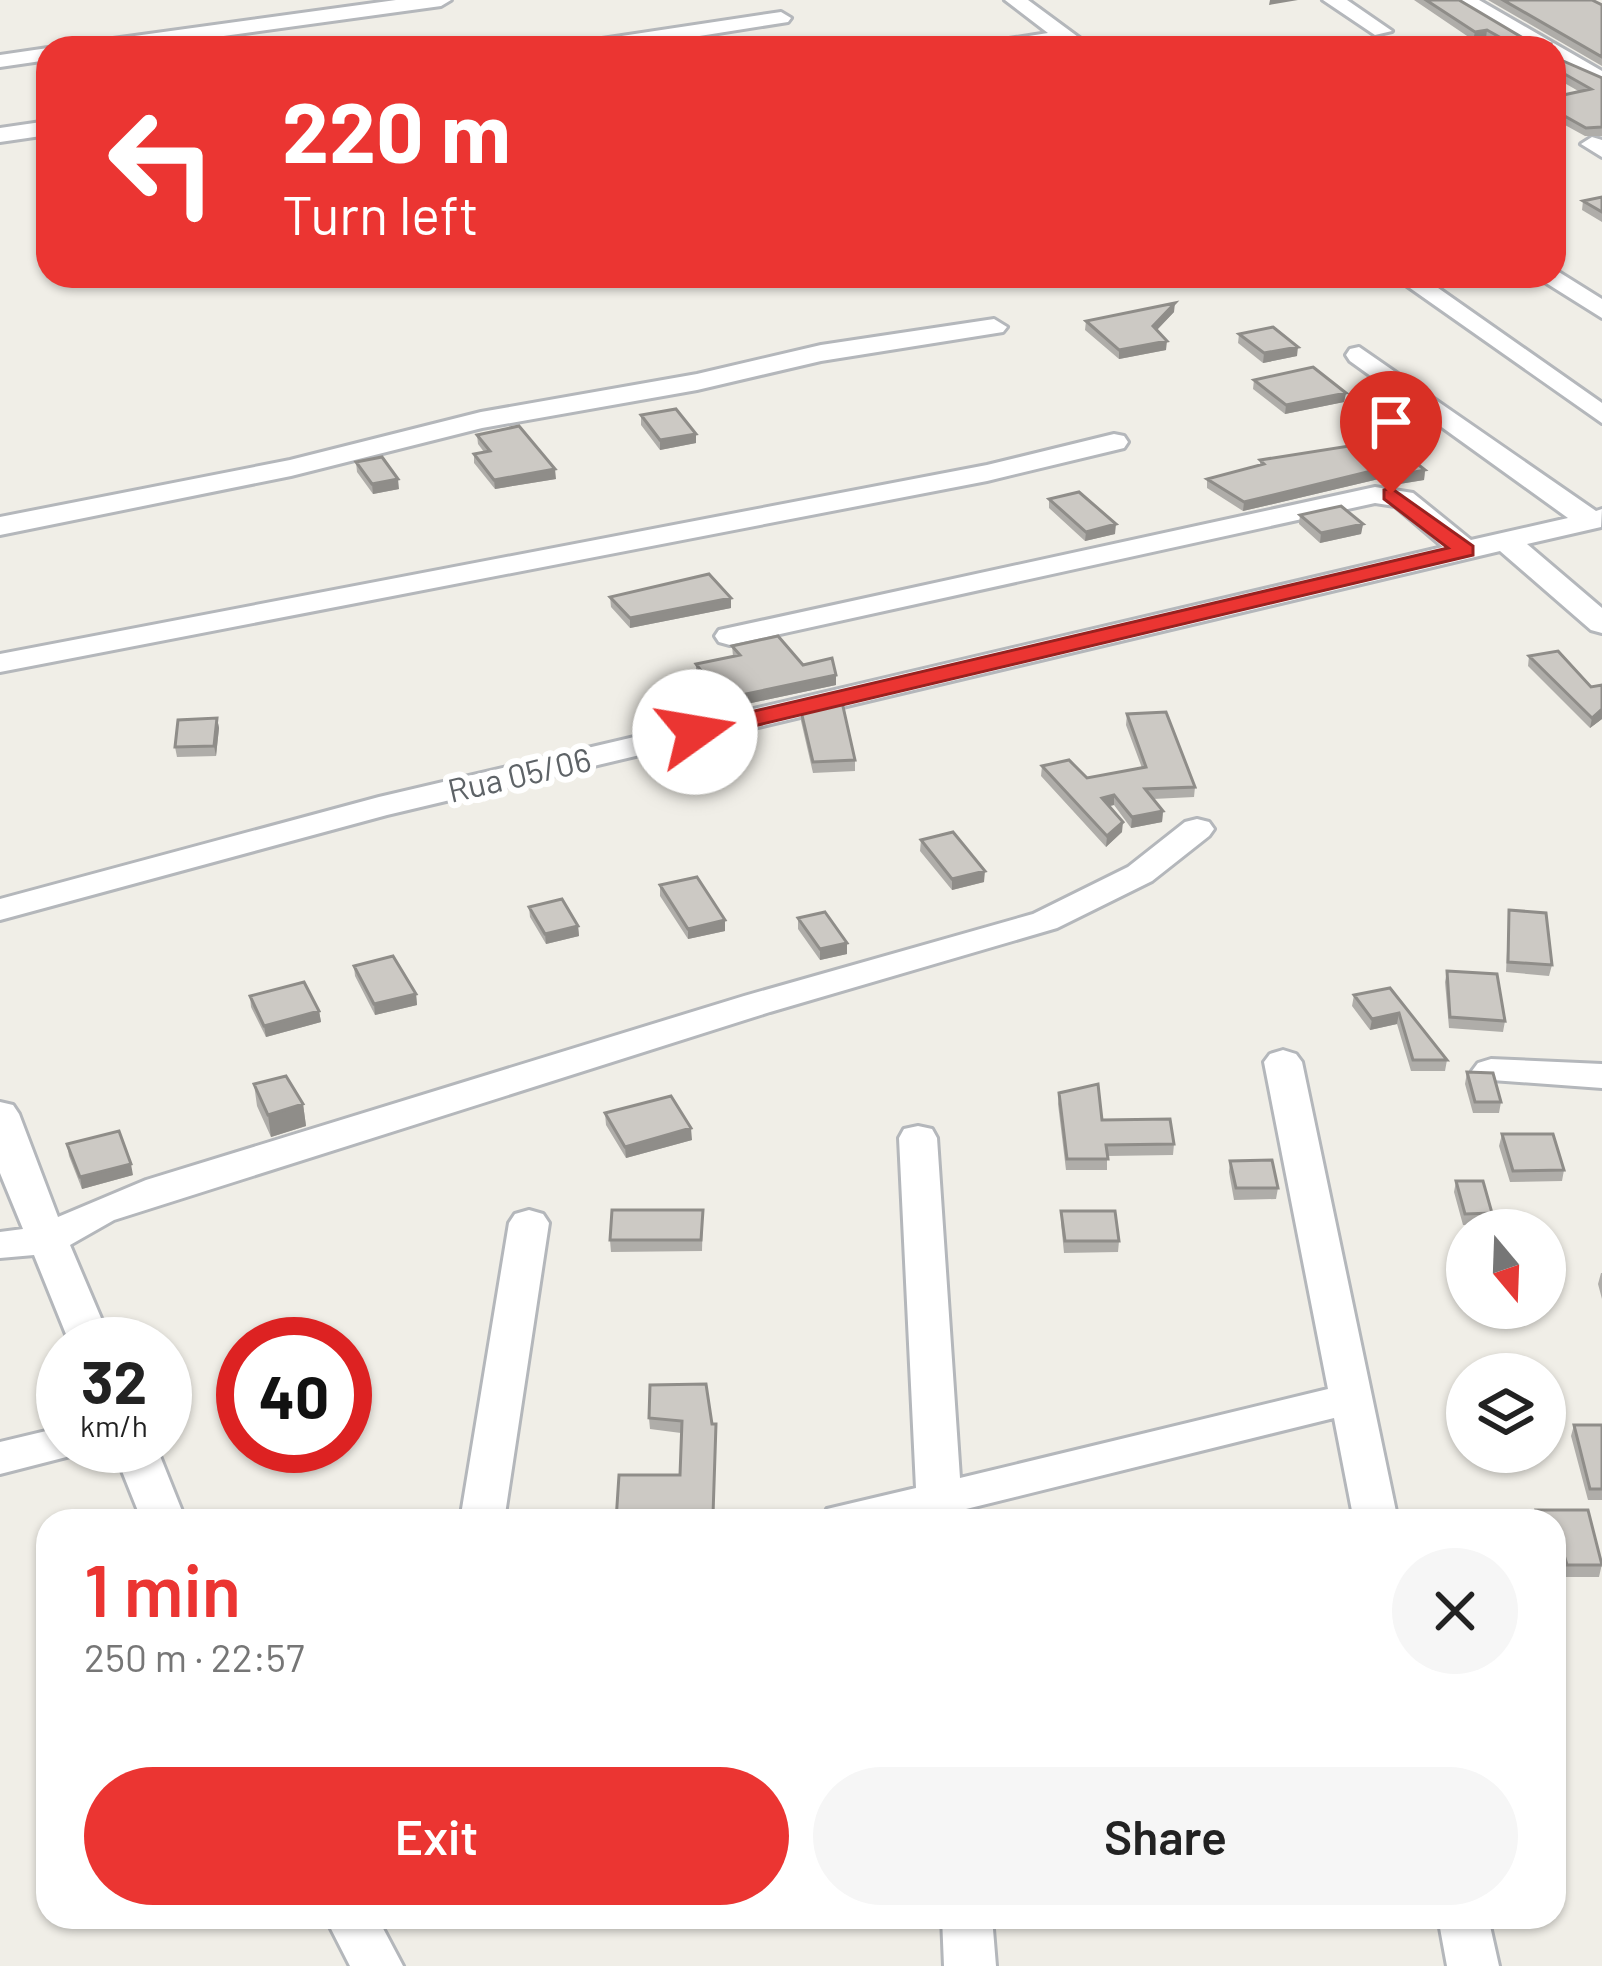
<!DOCTYPE html>
<meta charset="utf-8">
<style>
body{margin:0;font-family:Barlow,sans-serif;background:#f6f6f6;color:#222;height:100vh;display:flex;flex-direction:column;font-size:45px;white-space:nowrap}
*{box-sizing:border-box;margin:0}
p{font-size:39px;color:#767676}
.icon{flex:none;width:66px;height:66px;fill:none;stroke:currentColor;stroke-width:2;stroke-linecap:round;stroke-linejoin:round}
.map{position:relative;flex:1;overflow:hidden}
.drawer{position:absolute;left:36px;top:1509px;width:1530px;height:420px;display:flex;flex-direction:column;background:#fff;border-radius:36px;box-shadow:0 3px 9px #0004}
.drawer>*{flex:none}
.hud{position:absolute;left:36px;top:36px;width:1530px;height:252px;border-radius:36px;box-shadow:0 3px 9px #0004;background:#eb3532;color:#fff;overflow:hidden}
.needle{width:78px;rotate:161deg}
.buttons{position:absolute;left:1446px;top:1209px;display:grid;gap:24px}
.buttons a{display:grid;place-items:center;width:120px;height:120px;border-radius:50%;background:#fff;box-shadow:0 3px 9px #0004;font-size:60px}
.speed{position:absolute;left:36px;top:1317px;display:flex;gap:24px;font-size:60px;font-weight:700;text-align:center}
.speed>*{display:grid;place-content:center;width:156px;height:156px;border-radius:50%;background:#fff;box-shadow:0 3px 9px #0004;line-height:1}
.speed small{font-size:30px;font-weight:400}
.speed .limit{border:18px solid #d22;background:#fff;color:#111}
.pin{position:absolute;display:grid;place-items:center;width:102px;height:102px;color:#fff;margin:-123px -51px;border-radius:50% 50% 50% 0;rotate:-45deg;box-shadow:0 0 12px #0007}
.pin .icon{rotate:45deg}
.me{position:absolute;width:132px;margin:-66px;rotate:77deg;stroke-linejoin:round;filter:drop-shadow(0 0 9px #0008)}
.turn{display:flex;align-items:center;gap:42px;height:252px;padding:0 48px;font-size:54px}
.turn .icon{width:156px;height:156px;stroke-width:2.5}
.turn b{display:block;font-size:84px;line-height:102px}
.round{display:grid;place-items:center;flex:none;width:126px;height:126px;border-radius:63px;background:#f6f6f6}
.head{display:flex;align-items:center;justify-content:space-between;height:204px;padding:0 48px}
h1{font-size:72px;font-weight:600;line-height:90px;color:#eb3532}
.button{display:flex;gap:24px;margin-top:auto;padding:24px 48px}
.button a{flex:1;height:138px;border-radius:72px;background:#eb3532;color:#fff;font-size:48px;font-weight:600;line-height:138px;text-align:center}
.button a+a{background:#f6f6f6;color:#222}
.map>svg:first-child{display:block}
.lines{fill:none;stroke-linecap:round;stroke-linejoin:round}
.minor-casing{stroke:#b4b7bb;stroke-width:6}
.minor{fill:#fff;fill-rule:evenodd}
.wall{fill:#afada9}
.shaded-wall{fill:#8f8d89}
.building{fill:#ccc9c4;stroke:#8f8d89;stroke-width:3}
.route{fill:#eb3532;stroke:#992220;stroke-width:3}
.labels{text-anchor:middle;dominant-baseline:central;stroke-width:12;stroke-linejoin:round;paint-order:stroke}
.street-label{font-size:33px;fill:#5e6367;stroke:#fff}
</style>
<div class="map">
<svg width="1602" height="1966" viewBox="0 0 1602 1966">
<rect width="100%" height="100%" fill="#f0eee7"/>
<g class="lines">
<g class="minor-casing">
<path id="minor" d="M396,0H451L441,6L137,48H80L91,42Z
M1005,0H1028L1093,48L1063,44L979,48L990,42L1048,33Z
M1323,0H1347L1392,31L1375,35Z
M1454,0H1479L1602,71V86L1554,61V48H1532Z
M781,12L791,18L788,22L624,48H571L582,42Z
M48,48V60L0,67V55Z
M48,121V135L0,142V128Z
M1592,137L1602,140V157L1581,144Z
M1554,269L1602,299V318L1543,281L1540,276H1554Z
M1393,276H1421L1602,403V423Z
M994,319L1007,327L1003,332L821,361L697,390L482,428L291,476L0,535V517L290,460L481,412L697,374L821,345Z
M1359,347L1596,511L1602,509L1601,527L1527,544L1602,608V633L1591,630L1500,551L387,815L0,920V899L379,797L1443,547L1395,506L1375,503L730,645L719,642L715,636L719,630L1375,487L1413,493L1471,540L1568,518L1350,361L1346,355L1350,349Z
M1114,434L1124,436L1128,442L1124,448L987,481L0,672V654L987,465Z
M1197,819L1209,822L1214,829L1209,836L1152,881L1057,928L770,1012L114,1220L70,1245L112,1344H70L34,1255L0,1258V1232L23,1229L0,1173V1102L13,1105L19,1114L58,1217L146,1180L744,996L1033,914L1128,867L1185,822Z
M1283,1050L1296,1054L1302,1062L1398,1521H1354L1334,1418L962,1510L961,1521H821L827,1509L916,1488L899,1138L904,1129L918,1126L932,1129L937,1138L960,1478L1328,1389L1264,1062L1270,1054Z
M1491,1059L1602,1064V1088L1478,1079L1472,1071L1478,1063Z
M529,1210L543,1214L549,1223L504,1521H460L509,1223L515,1214Z
M63,1427V1446H83L78,1454L0,1474V1442Z
M112,1446H156L186,1521H142Z
M325,1917H377L403,1966H350Z
M942,1917H992L996,1966H944Z
M1438,1917H1488L1499,1966H1447Z"/>
</g>
<use href="#minor" class="minor"/>
</g>
<path class="wall" d="M1414,0H1459L1533,44L1551,48H1504L1486,38L1473,40Z
M1488,0H1592L1602,5V66Z
M1554,57L1602,78V136H1585L1554,119V97L1580,92L1554,77Z
M1602,197V222L1582,210L1583,201Z
M1174,312L1157,330L1166,350L1119,359L1085,330L1086,321Z
M1239,334L1297,356L1263,363L1238,343Z
M1254,380L1346,393L1344,402L1285,414L1253,389Z
M641,415L696,434V443L660,450L641,425Z
M477,435L556,479L495,489L474,463V454L484,452L478,444Z
M1260,460L1425,470L1424,480L1393,485L1383,478L1243,511L1207,488V479L1260,465Z
M356,462L399,489L373,494L357,472Z
M1049,499L1115,534L1085,541L1049,508Z
M1300,515L1363,524L1361,534L1320,543L1299,524Z
M610,597L731,598V608L630,628L611,607Z
M732,646L803,665L836,685L723,709L696,675V664L733,656Z
M1529,656L1591,687L1602,685V719L1590,728L1528,666Z
M801,711L855,760V771L813,773L801,721Z
M1127,714L1195,787L1194,797L1153,799L1163,811L1162,822L1131,828L1114,805L1109,806L1122,832L1106,847L1041,776L1042,766L1087,778L1142,768L1126,725Z
M217,718L219,728L216,756L177,757L175,747Z
M921,840L984,882L952,890L920,851Z
M660,885L725,920V931L688,939L660,896Z
M529,907L578,926L579,936L546,944L530,917Z
M1509,910L1552,965L1549,976L1506,972Z
M798,918L847,954L820,960L798,929Z
M354,966L416,994L417,1005L375,1015L355,976Z
M1447,971L1505,1021L1503,1032L1449,1028L1445,982Z
M1390,988L1447,1060L1445,1071H1411L1397,1024L1370,1030L1352,1006L1354,995Z
M250,996L319,1011L321,1022L266,1037L251,1007Z
M1467,1072L1501,1102L1499,1113H1473L1465,1084Z
M254,1084L303,1104L306,1126L271,1137L257,1106Z
M1059,1093L1102,1120L1174,1144L1173,1155L1107,1156V1170H1066L1058,1104Z
M605,1113L692,1140L626,1158L606,1125Z
M1502,1134L1564,1170L1562,1181L1510,1182L1499,1146Z
M67,1144L133,1175L82,1189L69,1156Z
M1230,1161L1278,1188L1276,1199L1234,1200L1229,1172Z
M1456,1181L1492,1213L1490,1225H1463L1454,1192Z
M703,1210L702,1251L611,1252L610,1240Z
M1061,1211L1119,1241L1118,1252L1064,1253L1061,1223Z
M1601,1273H1602V1299L1598,1284Z
M706,1384L714,1521H616L680,1475L681,1433L650,1429L649,1418Z
M1574,1425H1602V1500H1588L1571,1436Z
M1536,1510H1588L1602,1564L1599,1577H1564L1557,1550H1554V1521H1534Z"/>
<path class="shaded-wall" d="M1270,0H1298L1269,5Z
M1487,30L1486,38L1473,40L1475,32Z
M1175,303L1174,312L1152,335L1153,326Z
M1167,341L1166,350L1119,359V350Z
M1298,347L1297,356L1263,363L1264,353Z
M1346,393L1344,402L1285,414L1286,405Z
M696,434V443L660,450V440Z
M1384,468L1383,478L1243,511L1244,502Z
M555,469L556,479L495,489L494,480Z
M1425,470L1424,480L1393,485L1394,476Z
M398,479L399,489L373,494L372,484Z
M1116,524L1115,534L1085,541L1086,532Z
M1363,524L1361,534L1320,543L1321,533Z
M731,598V608L630,628V618Z
M836,675V685L723,709L722,699Z
M1602,709V719L1590,728L1592,718Z
M217,718L219,728L216,756L214,746Z
M1114,795V805L1101,808L1102,798Z
M1163,811L1162,822L1131,828L1132,817Z
M1123,822L1122,832L1106,847L1107,836Z
M985,871L984,882L952,890V879Z
M725,920V931L688,939V929Z
M578,926L579,936L546,944L545,934Z
M847,943V954L820,960V949Z
M416,994L417,1005L375,1015L374,1004Z
M319,1011L321,1022L266,1037L264,1026Z
M1399,1013L1397,1024L1370,1030L1372,1019Z
M303,1104L306,1126L271,1137L268,1115Z
M691,1128L692,1140L626,1158L625,1147Z
M131,1164L133,1175L82,1189L80,1177Z"/>
<path class="building" d="M1426,0H1459L1533,44H1551V48H1519L1487,30L1475,32Z
M1503,0H1592L1602,5V57Z
M1554,57L1602,78V127L1586,128L1554,110V97L1591,89L1554,68Z
M1602,197V212L1583,201Z
M1175,303L1153,326L1167,341L1119,350L1086,321Z
M1273,327L1298,347L1264,353L1239,334Z
M1313,367L1346,393L1286,405L1254,380Z
M676,409L696,434L660,440L641,415Z
M519,426L555,469L494,480L474,454L490,451L477,435Z
M1387,440L1425,470L1394,476L1384,468L1244,502L1207,479L1264,464L1260,460Z
M382,457L398,479L372,484L356,462Z
M1079,492L1116,524L1086,532L1049,499Z
M1341,506L1363,524L1321,533L1300,515Z
M709,574L731,598L630,618L610,597Z
M778,636L803,665L832,658L836,675L722,699L696,664L740,655L732,646Z
M1558,651L1591,687L1602,685V709L1592,718L1529,656Z
M842,702L855,760L813,762L801,711Z
M1166,712L1195,787L1145,789L1163,811L1132,817L1114,795L1102,798L1123,822L1107,836L1042,766L1069,760L1087,778L1146,767L1127,714Z
M217,718L214,746L175,747L178,720Z
M953,832L985,871L952,879L921,840Z
M697,877L725,920L688,929L660,885Z
M562,899L578,926L545,934L529,907Z
M1509,910L1546,913L1552,965L1508,962Z
M825,912L847,943L820,949L798,918Z
M393,956L416,994L374,1004L354,966Z
M1447,971L1497,974L1505,1021L1450,1017Z
M304,982L319,1011L264,1026L250,996Z
M1390,988L1447,1060H1413L1399,1013L1372,1019L1354,995Z
M1467,1072L1493,1073L1501,1102H1475Z
M286,1076L303,1104L268,1115L254,1084Z
M1098,1084L1102,1120L1170,1119L1174,1144L1106,1145L1108,1159H1067L1059,1093Z
M671,1096L691,1128L625,1147L605,1113Z
M119,1131L131,1164L80,1177L67,1144Z
M1502,1134H1553L1564,1170L1513,1171Z
M1272,1160L1278,1188H1236L1230,1161Z
M1456,1181H1483L1492,1213L1465,1214Z
M612,1210H703L701,1240H610Z
M1061,1211H1115L1119,1241H1065Z
M706,1384L712,1424H716L713,1515H699V1521H616L619,1475H680L682,1421L649,1418L650,1385Z
M1574,1425H1602V1489H1590Z
M1536,1510H1588L1602,1565H1567L1559,1538L1554,1539V1521H1539Z"/>
<path class="route" d="M1391,488L1473,546V555L695,740L683,732L695,725L1448,548L1384,499V490Z"/>
<g class="labels">
<g class="street-label">
<text transform="translate(519 774) rotate(-13)">Rua 05/06</text>
</g>
</g>
</svg>
<div class="buttons">
<a><svg class="needle" viewBox="-14 -14 28 28"><path d="M0-13l5 13h-10z" fill="#e53935"/><path d="M0 13l5-13h-10z" fill="#767676"/></svg></a>
<a><svg class="icon" aria-label="layers" viewBox="0 0 24 24"><path d="M12 4l9 5-9 5-9-5zM3 14l9 5 9-5"/></svg></a>
</div>
<div class="speed"><div>32<small>km/h</small></div><div class="limit">40</div></div>
<div class="pin" style="left:1391px;top:494px;background:#d93025"><svg class="icon" aria-label="arrive" viewBox="0 0 24 24"><path d="M6 21V4h12l-3 4 3 4H6"/></svg></div>
<svg class="me" style="left:695px;top:732px" viewBox="-20 -20 40 40"><circle r="19" fill="#fff"/><path d="M0-13L10 11 0 6-10 11z" fill="#eb3532"/></svg>
<div class="hud">
<div class="turn"><svg class="icon" aria-label="left" viewBox="0 0 24 24"><path d="M17 20v-9H6M10 6l-5 5 5 5"/></svg><div><b>220 m</b>Turn left</div></div>
</div>
<section class="drawer">
<div class="head"><div><h1>1 min</h1><p>250 m · 22:57</p></div><a class="round"><svg class="icon" aria-label="close" viewBox="0 0 24 24"><path d="M6 6l12 12M18 6L6 18"/></svg></a></div>
<div class="button"><a>Exit</a><a>Share</a></div>
</section>
</div>
